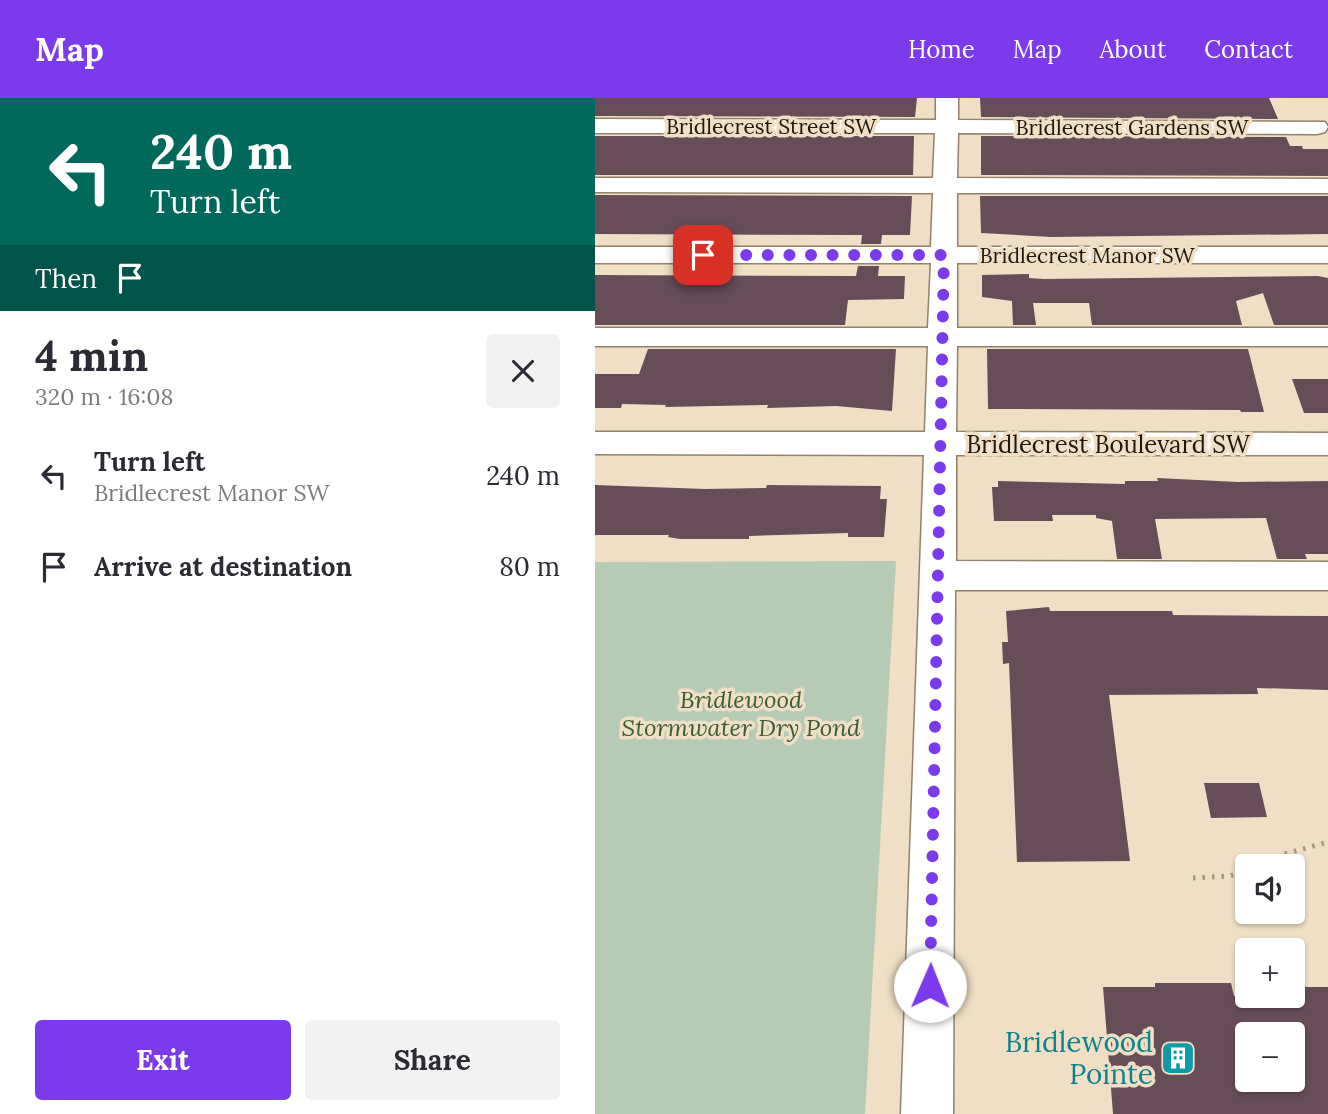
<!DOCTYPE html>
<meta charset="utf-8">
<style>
body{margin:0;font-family:Lora,serif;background:#f2f2f3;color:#2b2b33;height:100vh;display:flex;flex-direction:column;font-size:26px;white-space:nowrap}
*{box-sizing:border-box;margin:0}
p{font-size:23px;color:#7c7c81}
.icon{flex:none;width:38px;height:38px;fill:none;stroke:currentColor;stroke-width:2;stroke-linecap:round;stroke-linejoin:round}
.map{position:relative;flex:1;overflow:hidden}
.drawer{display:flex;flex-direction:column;background:#fff;width:595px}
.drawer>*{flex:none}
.top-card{background:#00695c;color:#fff;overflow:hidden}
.controls{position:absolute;left:640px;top:756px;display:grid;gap:14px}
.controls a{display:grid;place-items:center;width:70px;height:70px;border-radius:7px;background:#fff;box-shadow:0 2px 5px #0004;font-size:35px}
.pin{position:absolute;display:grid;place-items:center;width:60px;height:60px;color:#fff;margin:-30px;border-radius:14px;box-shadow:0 4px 10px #0006}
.me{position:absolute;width:77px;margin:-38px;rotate:1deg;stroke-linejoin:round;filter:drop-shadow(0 0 5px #0008)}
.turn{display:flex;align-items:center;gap:24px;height:147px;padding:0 35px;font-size:32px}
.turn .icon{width:91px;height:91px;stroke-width:2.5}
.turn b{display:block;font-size:49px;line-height:60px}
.then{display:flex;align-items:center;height:66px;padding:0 35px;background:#0003;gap:14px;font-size:26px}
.round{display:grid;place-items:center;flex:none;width:74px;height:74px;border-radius:7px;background:#f2f2f3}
.headline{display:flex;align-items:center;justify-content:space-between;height:119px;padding:0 35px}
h1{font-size:42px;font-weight:700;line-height:52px}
.button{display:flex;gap:14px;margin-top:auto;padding:14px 35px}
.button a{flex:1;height:80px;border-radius:7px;background:#7c3aed;color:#fff;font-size:28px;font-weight:700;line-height:80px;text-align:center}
.button a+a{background:#f2f2f3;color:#2b2b33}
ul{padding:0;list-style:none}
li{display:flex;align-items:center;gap:21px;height:91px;padding:0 35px}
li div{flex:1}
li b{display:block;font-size:26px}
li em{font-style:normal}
header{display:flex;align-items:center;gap:42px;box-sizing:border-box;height:98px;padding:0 35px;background:#7c3aed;color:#fff}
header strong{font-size:33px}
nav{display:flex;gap:38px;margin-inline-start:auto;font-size:24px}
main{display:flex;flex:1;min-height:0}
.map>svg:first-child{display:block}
.green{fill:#b6cbb4}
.building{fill:#684d59;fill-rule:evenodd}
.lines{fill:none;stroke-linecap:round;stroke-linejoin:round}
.minor-casing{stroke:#918269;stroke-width:3}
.path{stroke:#a69984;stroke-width:5;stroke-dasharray:2.5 7;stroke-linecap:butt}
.minor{fill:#fff;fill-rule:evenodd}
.route{stroke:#7c3aed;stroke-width:12;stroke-dasharray:0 21.6}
.labels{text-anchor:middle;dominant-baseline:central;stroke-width:7;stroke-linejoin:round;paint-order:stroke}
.far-street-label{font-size:21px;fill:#1e190f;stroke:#f0dfc4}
.street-label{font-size:24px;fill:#1e190f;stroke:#f0dfc4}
.park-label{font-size:24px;font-style:italic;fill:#3a5e37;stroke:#f0dfc4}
.near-culture-label{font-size:28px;fill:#0d838f;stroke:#f0dfc4;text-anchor:end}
</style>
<header>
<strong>Map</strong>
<nav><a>Home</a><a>Map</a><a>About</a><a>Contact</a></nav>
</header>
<main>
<section class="drawer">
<div class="top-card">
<div class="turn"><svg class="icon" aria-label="left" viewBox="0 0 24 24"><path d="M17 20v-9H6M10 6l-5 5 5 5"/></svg><div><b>240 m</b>Turn left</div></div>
<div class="then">Then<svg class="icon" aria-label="arrive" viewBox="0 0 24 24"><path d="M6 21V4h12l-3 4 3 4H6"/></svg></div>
</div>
<div class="headline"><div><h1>4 min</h1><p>320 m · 16:08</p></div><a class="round"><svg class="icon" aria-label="close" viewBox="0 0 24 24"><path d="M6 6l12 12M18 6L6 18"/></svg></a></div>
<ul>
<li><svg class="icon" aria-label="left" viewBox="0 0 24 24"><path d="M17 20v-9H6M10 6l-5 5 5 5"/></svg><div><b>Turn left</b><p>Bridlecrest Manor SW</p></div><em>240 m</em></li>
<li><svg class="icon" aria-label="arrive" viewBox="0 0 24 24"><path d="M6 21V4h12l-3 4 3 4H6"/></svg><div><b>Arrive at destination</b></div><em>80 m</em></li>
</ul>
<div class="button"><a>Exit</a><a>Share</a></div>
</section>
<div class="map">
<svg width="733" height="1016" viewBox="0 0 733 1016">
<rect width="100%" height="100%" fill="#f0dfc4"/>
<path class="green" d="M301,463L270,1016H0V464Z"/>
<path class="building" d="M0,0H322L320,19L0,18Z
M385,0H674L683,21L386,19Z
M0,38H319L318,77H0Z
M386,38L691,39L695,48H707L708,51H733V78L386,77Z
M0,97L317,98L315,137H287L286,146H266L267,137L0,136Z
M385,98H733V136L456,139L386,135Z
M263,168H284L283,178H310L309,201L253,202L250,227H0V177L261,178Z
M434,176V180L449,181L723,178L733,180V227H679L668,195L641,203L647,227H497L494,205H438L441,227H418L417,203L387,199V177Z
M53,251H301L297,313L241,308L172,310L173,307L70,309L71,307L27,306L26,310H0V276H44Z
M392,251H653L669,314H646L645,312L393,311Z
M697,281H733V315H709Z
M562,380L643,384L733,383V456H710L712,461H682L671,420L560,421L567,461H522L517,423L501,420V417H457L458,423H399L397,389H403V383L530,386V383H563Z
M0,387L110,391L171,390L172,387L286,388L285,401H292L289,439H253V435L154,438V441H85L73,439L74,437H0Z
M454,509L455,513H577L578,517L733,518V592L662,590L663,596L514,597L535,763L422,764L414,565L408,566L407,544H413L411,513Z
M609,685H664L672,719L616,720Z
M560,885H636L639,898H698V889H733V1016H518L508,889H560ZM653,936H698V982H653Z"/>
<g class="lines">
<g class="minor-casing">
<path id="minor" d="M341,0H363V22L730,24L733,29L730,34L722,36L363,35L362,80L733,81V95H362V149H733V165H362V230H733V248H362L361,334L733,335V357H361V463L733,464V492H360L358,1016H306L329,357L0,356V334H330L333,248H0V230H333L336,165H0V149H336L338,95L0,94V80H338L340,35H0V21L341,22Z"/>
</g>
<path class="path" d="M664,768L689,756L733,744
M598,780L634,778L653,773"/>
<use href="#minor" class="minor"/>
</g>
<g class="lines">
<path class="route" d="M108,157H349L335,888"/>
</g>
<defs>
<g id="building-square" transform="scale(1.75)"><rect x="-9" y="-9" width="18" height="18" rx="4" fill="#0f9aa8" stroke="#f0dfc4"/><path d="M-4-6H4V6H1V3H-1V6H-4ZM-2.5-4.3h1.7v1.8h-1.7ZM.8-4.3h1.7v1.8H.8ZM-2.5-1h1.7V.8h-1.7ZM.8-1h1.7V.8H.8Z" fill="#fff"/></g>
</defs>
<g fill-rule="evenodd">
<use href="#building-square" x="583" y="960"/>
</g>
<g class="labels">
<g class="far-street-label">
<text x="176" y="28">Bridlecrest Street SW</text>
<text x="537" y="29">Bridlecrest Gardens SW</text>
<text x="492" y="157">Bridlecrest Manor SW</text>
</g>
<g class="street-label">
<text x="513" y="346">Bridlecrest Boulevard SW</text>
</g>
<g class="park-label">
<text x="146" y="601">Bridlewood<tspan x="146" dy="28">Stormwater Dry Pond</tspan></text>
</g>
<g class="near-culture-label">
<text x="558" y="944">Bridlewood<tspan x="558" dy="32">Pointe</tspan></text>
</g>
</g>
</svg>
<div class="controls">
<a><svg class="icon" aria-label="sound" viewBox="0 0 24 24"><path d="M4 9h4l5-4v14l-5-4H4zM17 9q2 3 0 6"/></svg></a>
<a>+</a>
<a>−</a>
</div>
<div class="pin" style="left:108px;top:157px;background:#d93025"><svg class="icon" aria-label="arrive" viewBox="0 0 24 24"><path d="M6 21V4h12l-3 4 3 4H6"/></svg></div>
<svg class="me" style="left:335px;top:888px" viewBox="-20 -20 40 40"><circle r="19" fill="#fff"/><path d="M0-13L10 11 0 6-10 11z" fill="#7c3aed"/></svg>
</div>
</main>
